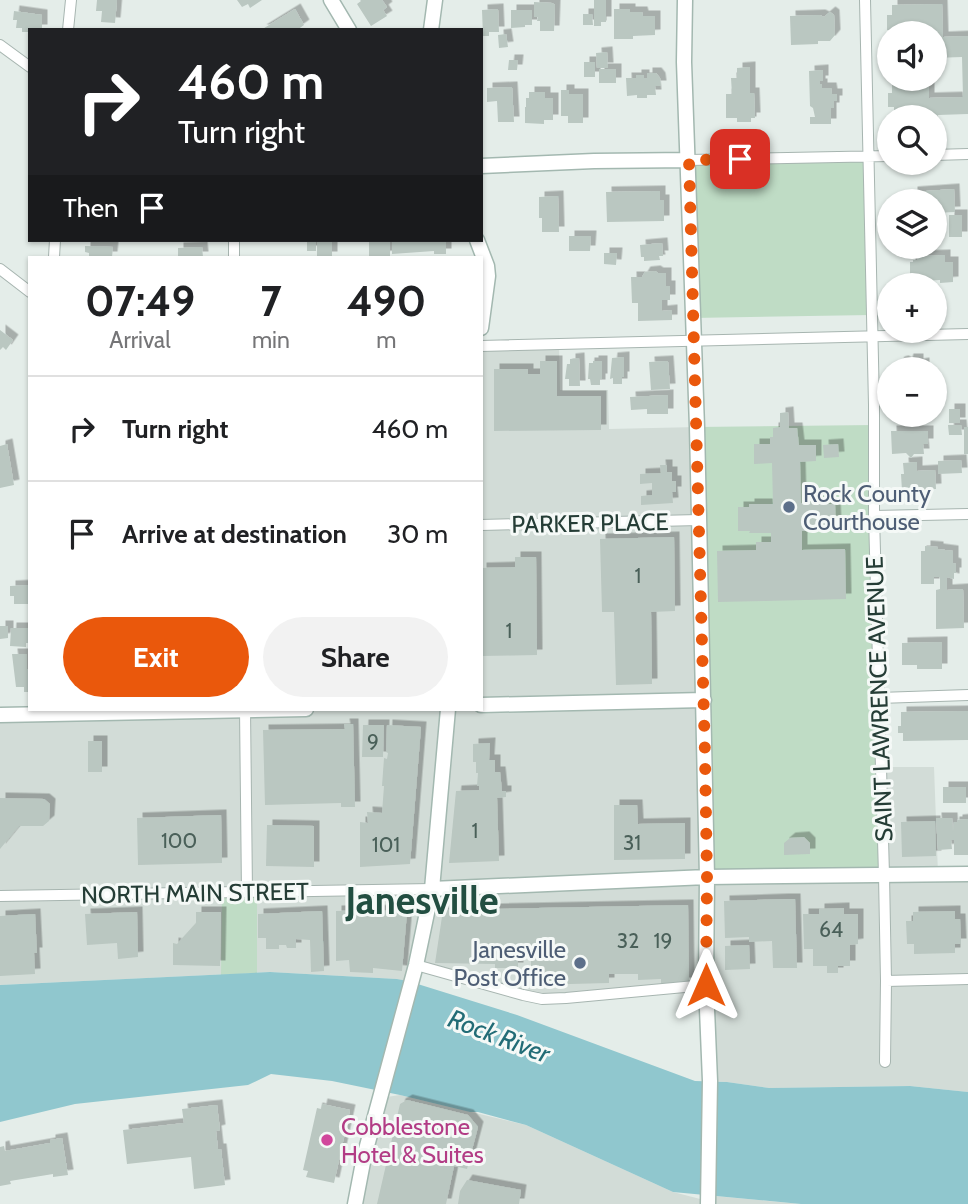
<!DOCTYPE html>
<meta charset="utf-8">
<style>
body{margin:0;font-family:Cabin,sans-serif;background:#f2f2f2;color:#202124;height:100vh;display:flex;flex-direction:column;font-size:26px;white-space:nowrap}
*{box-sizing:border-box;margin:0}
p{font-size:23px;color:#757577}
.icon{flex:none;width:38px;height:38px;fill:none;stroke:currentColor;stroke-width:2;stroke-linecap:round;stroke-linejoin:round}
.map{position:relative;flex:1;overflow:hidden}
.side{position:absolute;left:28px;top:256px;width:455px;height:455px;display:flex;flex-direction:column;background:#fff;border-radius:0px;box-shadow:0 2px 5px #0004}
.side>*{flex:none}
.top-card{position:absolute;left:28px;top:28px;width:455px;height:214px;border-radius:0px;box-shadow:0 2px 5px #0004;background:#202124;color:#fff;overflow:hidden}
.controls{position:absolute;left:877px;top:21px;display:grid;gap:14px}
.controls a{display:grid;place-items:center;width:70px;height:70px;border-radius:50%;background:#fff;box-shadow:0 2px 5px #0004;font-size:35px}
.pin{position:absolute;display:grid;place-items:center;width:60px;height:60px;color:#fff;margin:-30px;border-radius:14px;box-shadow:0 4px 10px #0006}
.me{position:absolute;width:77px;margin:-38px;rotate:0deg;stroke-linejoin:round;filter:drop-shadow(0 0 5px #0008)}
.turn{display:flex;align-items:center;gap:24px;height:147px;padding:0 35px;font-size:32px}
.turn .icon{width:91px;height:91px;stroke-width:2.5}
.turn b{display:block;font-size:49px;line-height:60px}
.then{display:flex;align-items:center;height:66px;padding:0 35px;background:#0003;gap:14px;font-size:26px}
.eta{display:flex;justify-content:space-evenly;align-items:center;height:119px;text-align:center}
.eta b{font-size:42px;font-weight:700;line-height:49px}
.cta{display:flex;gap:14px;margin-top:auto;padding:14px 35px}
.cta a{flex:1;height:80px;border-radius:42px;background:#ea580c;color:#fff;font-size:28px;font-weight:700;line-height:80px;text-align:center}
.cta a+a{background:#f2f2f2;color:#202124}
ul{padding:0;list-style:none}
li{display:flex;align-items:center;gap:21px;height:105px;padding:0 35px;border-top:2px solid #e0e0e0}
li div{flex:1}
li b{display:block;font-size:26px}
li em{font-style:normal}
.map>svg:first-child{display:block}
.built{fill:#d2dcd7}
.green{fill:#bfdcc5}
.water{fill:#90c7ce}
.building{fill:#bac7c1;filter:url(#shadow)}
.lines{fill:none;stroke-linecap:round;stroke-linejoin:round}
.street-casing{stroke:#a7b5b0;stroke-width:12}
.secondary-casing{stroke:#a3b8b0;stroke-width:17}
.street{stroke:#fff;stroke-width:10}
.secondary{stroke:#fff;stroke-width:14}
.route{stroke:#ea580c;stroke-width:12;stroke-dasharray:0 21.6}
.service-dot{fill:#5c6f8a;stroke:#f5f9f7;stroke-width:2.5}
.hotel-dot{fill:#d1479c;stroke:#f5f9f7;stroke-width:2.5}
.labels{text-anchor:middle;dominant-baseline:central;stroke-width:6;stroke-linejoin:round;paint-order:stroke}
.number-label{font-size:21px;fill:#4a6059}
.service-label{font-size:24px;fill:#4e5e75;stroke:#f5f9f7;text-anchor:start}
.street-label{font-size:24px;fill:#253d36;stroke:#f5f9f7}
.hotel-label{font-size:24px;fill:#b23c85;stroke:#f5f9f7;text-anchor:start}
.water-label{font-size:26px;font-style:italic;fill:#226c76;stroke:#f5f9f7}
.town-label{font-size:38px;font-weight:bold;fill:#224e41;stroke:#f5f9f7}
</style>
<div class="map">
<svg width="968" height="1204" viewBox="0 0 968 1204">
<defs>
<filter id="shadow"><feDropShadow dx="5.5" dy="-5.5" stdDeviation="0" flood-color="#0004"/></filter>
</defs>
<rect width="100%" height="100%" fill="#e4ede9"/>
<path class="built" d="M559,344L560,390H608L609,429L697,427L881,767H934L938,874H968V1092L910,1086L769,1088L727,1082L710,1081L706,986L542,999L417,965L408,981L397,979L270,972L0,985V715L264,709H481V346Z
M400,1095L526,1125L673,1192L708,1201V1204H355L380,1098Z
M714,1196L801,1204H712Z"/>
<path class="green" d="M869,157L871,315L692,318L689,160Z
M874,425L884,875L707,877L697,427Z
M222,892H257V973L221,975Z"/>
<path class="water" d="M270,972L397,979L408,981L517,1015L695,1081L727,1082L769,1088L910,1086L968,1092V1204H801L673,1192L526,1125L478,1112H470L400,1095L332,1081L271,1074L248,1085L75,1104L0,1122V985Z"/>
<path class="building" d="M97,0H117L115,23L101,22L102,11H96Z
M237,0H262L250,8L248,4L242,7Z
M360,0H382L387,7L383,10L387,16L371,26L357,4L361,1Z
M594,0H606V22H601V26H594Z
M534,2L552,3L555,5L554,31H540V21H537L538,17H534Z
M942,4L943,37L968,36V114L938,115V117H930V113H919V117H894V107H888V93H892V82H895V79H929V98L963,97L962,57L934,58V33H893V30H887V15H892V5Z
M295,9L304,25L297,30H261Z
M498,9L499,32H489V36H483L482,10Z
M614,9H630V12H642L643,16H655V35L633,36V39H614Z
M511,10H532V25H525V27L511,28Z
M14,11L42,15V30H30V32H22V28H16L17,20H13Z
M830,12L834,15L835,35L830,41H818V44L791,45L790,16L820,15L824,17Z
M583,14H592L593,25H583Z
M506,34L508,47L499,48L498,35Z
M607,52L608,68H597L596,53Z
M509,60H518L517,70H508Z
M584,62H595V77H584Z
M750,67V93H754L755,118H751V122H737V118H726V94H732L731,78H737V68Z
M599,69H616V83H599Z
M823,70V81H820V84H822V88H831L832,94H837V101H834V108H831V124H810V117H815L813,108L810,106L809,71Z
M647,73H656L660,78L661,86H655L656,95H647V98H637V95L627,96L626,78H636V75H644V78H647Z
M512,87L514,122H498L497,101L487,102V88Z
M561,90H569V94H583V123H568V116H561Z
M529,92H545V98H553V120H544V124L525,123V107H526V98H529Z
M954,189L955,212L934,213V201H912V192Z
M660,191V200H664V221L607,222L606,192Z
M558,196L559,232H542V218H539V197Z
M949,215H962V237H949Z
M569,236H591L590,251H569Z
M307,240H316V251H307Z
M317,240H332V257H317Z
M369,240H390V256L369,257Z
M392,240H446V254H434V251L392,254Z
M662,243L663,256H659L660,260L644,261V257H641L640,245Z
M85,246L113,247L112,257H89V253L85,252Z
M202,247L203,257H178V248Z
M604,253H617L616,265L604,264Z
M945,255V262H953V282L940,283V280L923,281V278L913,279L912,276H910V262H913V260H917V256Z
M655,271L658,273H666V286H670V300H662V311L672,310V320L638,321V303H632L631,277H642L645,272Z
M0,330L13,340L6,350L3,347L0,350Z
M624,357V377H622V384H613V378L610,379L612,358Z
M579,358L580,386H569V379H565L567,364H570V359Z
M908,359H918V364L924,363V369H896L899,362L903,361L907,363Z
M540,361H557V396H601V430L494,431V369H528V374H540Z
M593,361H602V379H600V385H591L590,379H588L589,363H593Z
M668,361L670,389L651,390L649,362Z
M668,395V414H647V409L631,410L630,397Z
M949,409H960V423H949Z
M788,412L789,428H797L799,445H816V461L800,462L801,503L826,502V504H835L836,527L824,528V530L802,531V550L845,549L846,599L718,602L717,551L756,550V542H771V533H749L750,531H738V507H749V504H773L772,463L754,464V444H770V437H773V428L780,427V413Z
M897,415H925V418H913V421H897Z
M948,425H961L962,435H949Z
M964,427H968V454H964Z
M891,431H928V444H923L924,454H914L911,458L906,453L892,454Z
M7,444L14,485L0,488V446Z
M838,444L839,457L824,458L823,445Z
M961,460L962,473L938,474V461Z
M917,462V471L935,470L936,489L902,491L901,474H904L903,463Z
M660,465H667V472H672V481H676V492H672L673,503L641,505V496L652,495V483L640,484V474L661,473Z
M674,537L675,611L651,612L652,684L616,685L614,612H602L600,539Z
M925,546L938,547V549L953,551V563L956,564V573H954V579L947,577V590L963,589L964,628L936,629V590L940,589V577H934V584H921V551H925Z
M515,557H536L537,655L481,656V568L515,567Z
M30,585V604H14V596H10V586Z
M0,626H8V638L0,639Z
M11,628H30V643H26V647L10,646Z
M942,642V669H917V665H902V643Z
M12,654H27V669H30V692H24V687H16Z
M968,711V740L903,741V733H898V726H901V712Z
M344,724H353L355,807H341V803L265,805L263,730L345,729Z
M363,725H384L383,757H362Z
M387,725L421,727L410,864L360,867V822L368,823L367,812L382,813L384,786H382L384,758L387,759L388,753L386,752Z
M88,741H102V772H88Z
M490,743L489,760H495V772H500L502,791H506V797L497,798L499,861L449,863L456,791L479,790V786H477L478,773H476V762H473V744Z
M943,787H966V803H943Z
M0,798L44,799L50,804L49,821L43,826H19L0,849Z
M614,805H637L638,824L685,823V859L614,860Z
M221,815L222,863L138,865L137,818Z
M936,818H952L953,832L954,822H957V820L968,819V855H954V840H951L952,849L938,850Z
M935,821L936,856L902,857L901,822Z
M267,825L314,826V867L266,866Z
M804,837L810,843V854L784,855V843L790,838Z
M783,899H795L797,968H773L772,941L749,942V937L725,938L724,901Z
M688,905L689,983L661,984V979L638,980V974H609V983L531,985V947H518V968H495V964L435,963L443,910Z
M844,908V914H858V944L850,945V966H838V973H827V966H813V949H804L803,914H819V909Z
M373,910L407,912L402,971L373,968V973L350,972L349,960L336,961V911Z
M322,911L324,971L311,972L310,940L296,939V948H287L286,945H279V949H266V938H258V914Z
M955,911V919H960L961,944H955V953L914,954V944H907L906,921H913V912Z
M137,912L138,957L118,959L117,943L87,945L85,914Z
M196,912H221L220,966L173,965V943L177,944L196,923Z
M35,914L37,953H34L35,974L0,976V916Z
M749,945L750,969L725,970V946Z
M407,1100L468,1115L478,1127L467,1169L454,1166L446,1204H377L400,1104Z
M322,1104L350,1110L334,1183L306,1177L308,1171L303,1170L317,1108L321,1109Z
M217,1105L220,1130L216,1131L218,1149H221L225,1185L194,1189L191,1157L127,1164L123,1130L184,1123L182,1109Z
M62,1138L68,1175L53,1177V1174L10,1181L11,1184L0,1186V1147L4,1146L5,1151L50,1143V1140Z
M467,1180L521,1190L519,1204H458L460,1191Z"/>
<g class="lines">
<g class="street-casing">
<path id="street" d="M865,0L874,405V516L884,875L886,981L885,1062
M68,30L71,0
M0,45L30,67
M934,155L968,154
M689,160L889,156
M54,257L55,240
M234,257V240
M0,269L30,292
M481,346L968,334
M874,516L968,514
M481,525L699,520
M879,698L968,695
M245,709L247,892
M0,896L432,889
M416,965L523,995L542,999L566,998L706,985
M886,981L968,979"/>
</g>
<g class="secondary-casing">
<path id="secondary" d="M331,0L349,30
M685,0L684,62L697,427L707,877L706,985L710,1081L708,1204
M431,30L435,0
M481,166L594,161L689,160
M477,240L487,266L488,276L481,328
M481,705L704,700
M0,715L306,709
M432,889L707,877L968,874
M355,1204L364,1157L416,965L432,889L448,709"/>
</g>
<use href="#street" class="street"/>
<use href="#secondary" class="secondary"/>
</g>
<g class="lines">
<path class="route" d="M706,985L707,877L705,755L689,160L740,159"/>
</g>
<g class="service-dot">
<circle cx="789" cy="507" r="7"/>
<circle cx="580" cy="963" r="7"/>
</g>
<circle class="hotel-dot" cx="327" cy="1140" r="7"/>
<g class="labels">
<g class="number-label">
<text x="638" y="575">1</text>
<text x="509" y="630">1</text>
<text x="373" y="741">9</text>
<text x="475" y="830">1</text>
<text x="179" y="840">100</text>
<text x="632" y="842">31</text>
<text x="386" y="844">101</text>
<text x="831" y="929">64</text>
<text x="628" y="940">32</text>
<text x="663" y="940">19</text>
</g>
<g class="service-label">
<text x="803" y="493">Rock County<tspan x="803" dy="28">Courthouse</tspan></text>
<text x="566" y="949" text-anchor="end">Janesville<tspan x="566" dy="28">Post Office</tspan></text>
</g>
<g class="street-label">
<text transform="translate(590 523) rotate(-1)">PARKER PLACE</text>
<text transform="translate(879 699) rotate(-92)">SAINT LAWRENCE AVENUE</text>
<text transform="translate(195 893) rotate(-1)">NORTH MAIN STREET</text>
</g>
<g class="hotel-label">
<text x="341" y="1126">Cobblestone<tspan x="341" dy="28">Hotel &amp; Suites</tspan></text>
</g>
<g class="water-label">
<text transform="translate(499 1036) rotate(21)">Rock River</text>
</g>
<g class="town-label">
<text x="422" y="900">Janesville</text>
</g>
</g>
</svg>
<div class="controls">
<a><svg class="icon" aria-label="sound" viewBox="0 0 24 24"><path d="M4 9h4l5-4v14l-5-4H4zM17 9q2 3 0 6"/></svg></a>
<a><svg class="icon" aria-label="search" viewBox="0 0 24 24"><circle cx="10" cy="10" r="6"/><path d="M15 15l6 6"/></svg></a>
<a><svg class="icon" aria-label="layers" viewBox="0 0 24 24"><path d="M12 4l9 5-9 5-9-5zM3 14l9 5 9-5"/></svg></a>
<a>+</a>
<a>−</a>
</div>
<div class="pin" style="left:740px;top:159px;background:#d93025"><svg class="icon" aria-label="arrive" viewBox="0 0 24 24"><path d="M6 21V4h12l-3 4 3 4H6"/></svg></div>
<svg class="me" style="left:706px;top:985px" viewBox="-20 -20 40 40"><path d="M0-17L14 15 0 8-14 15z" fill="#ea580c" stroke="#fff" stroke-width="4"/></svg>
<div class="top-card">
<div class="turn"><svg class="icon" aria-label="right" viewBox="0 0 24 24"><path d="M7 20v-9h11M14 6l5 5-5 5"/></svg><div><b>460 m</b>Turn right</div></div>
<div class="then">Then<svg class="icon" aria-label="arrive" viewBox="0 0 24 24"><path d="M6 21V4h12l-3 4 3 4H6"/></svg></div>
</div>
<section class="side">
<div class="eta">
<div><b>07:49</b><p>Arrival</p></div>
<div><b>7</b><p>min</p></div>
<div><b>490</b><p>m</p></div>
</div>
<ul>
<li><svg class="icon" aria-label="right" viewBox="0 0 24 24"><path d="M7 20v-9h11M14 6l5 5-5 5"/></svg><div><b>Turn right</b></div><em>460 m</em></li>
<li><svg class="icon" aria-label="arrive" viewBox="0 0 24 24"><path d="M6 21V4h12l-3 4 3 4H6"/></svg><div><b>Arrive at destination</b></div><em>30 m</em></li>
</ul>
<div class="cta"><a>Exit</a><a>Share</a></div>
</section>
</div>
